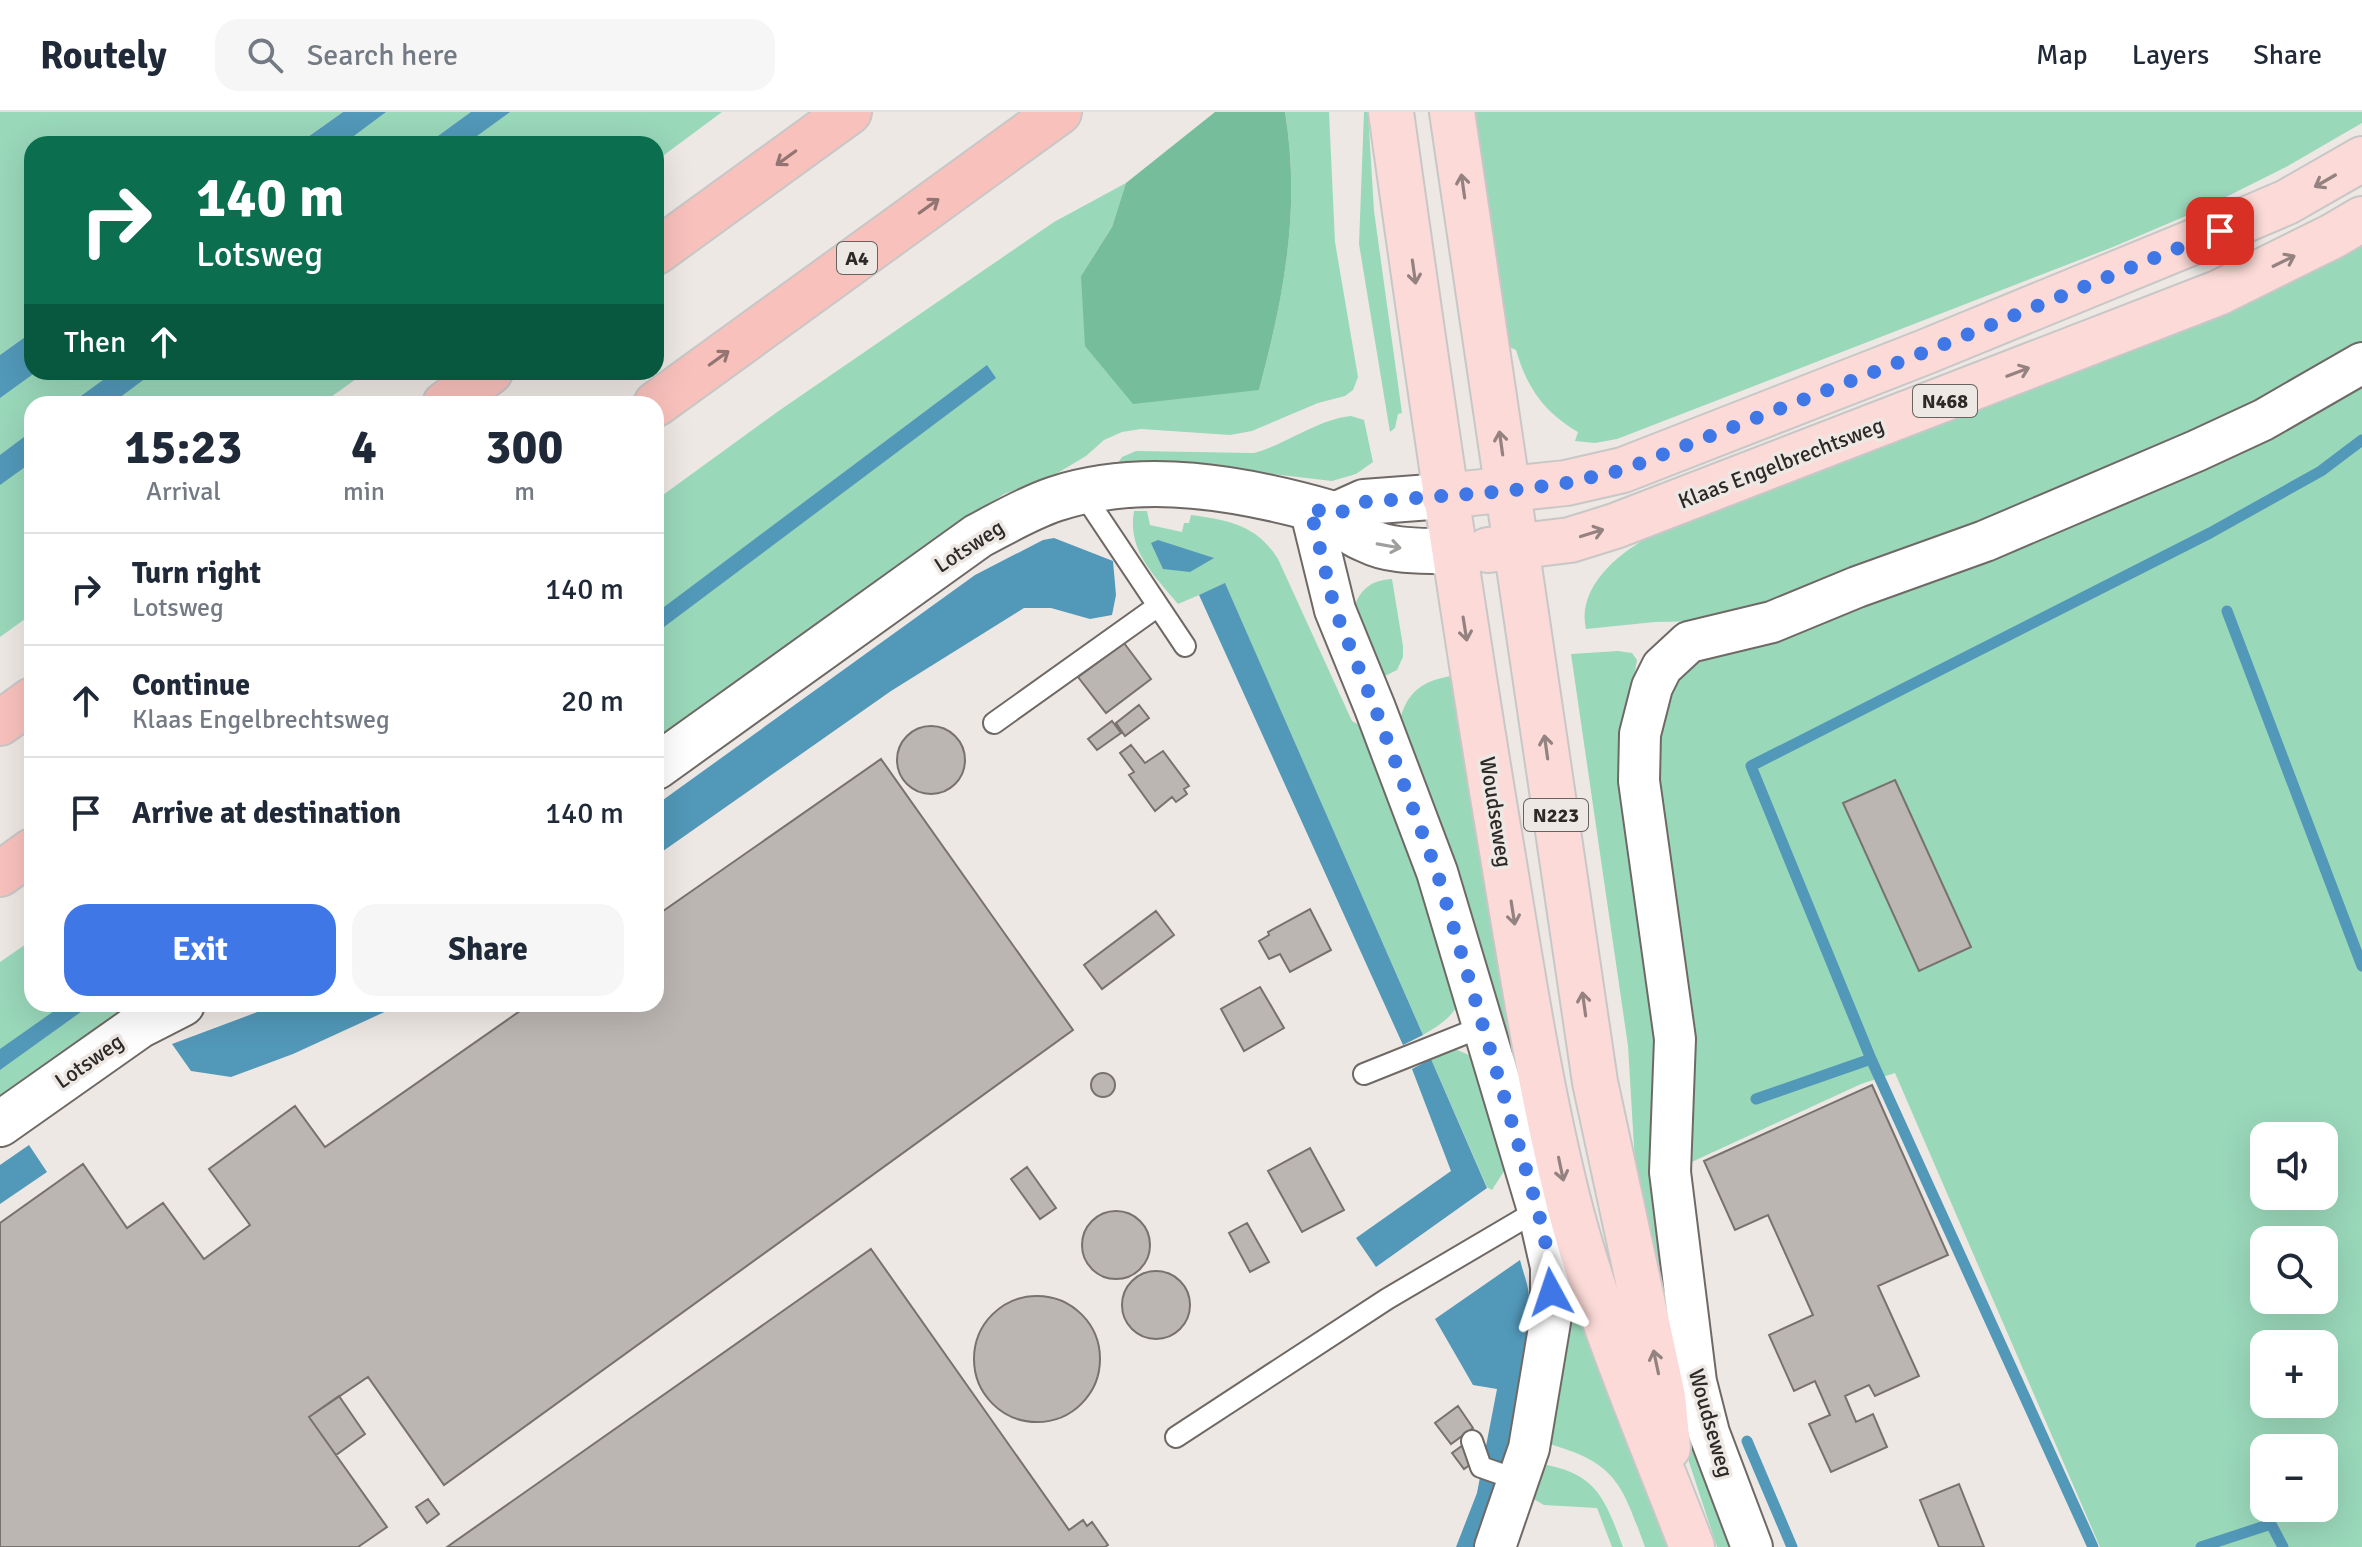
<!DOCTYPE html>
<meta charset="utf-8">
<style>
body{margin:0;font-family:Signika,sans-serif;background:#f6f6f7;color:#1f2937;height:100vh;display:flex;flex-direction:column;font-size:30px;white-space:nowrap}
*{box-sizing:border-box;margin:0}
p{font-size:26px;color:#747a83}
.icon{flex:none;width:44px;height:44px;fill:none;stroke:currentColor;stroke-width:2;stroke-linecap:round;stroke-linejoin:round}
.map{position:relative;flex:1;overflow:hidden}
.details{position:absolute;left:24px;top:284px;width:640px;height:616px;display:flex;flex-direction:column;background:#fff;border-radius:24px;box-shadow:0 8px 32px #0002}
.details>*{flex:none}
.top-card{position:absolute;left:24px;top:24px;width:640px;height:244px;border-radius:24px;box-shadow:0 8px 32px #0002;background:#0b6e4f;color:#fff;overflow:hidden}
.fabs{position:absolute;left:2250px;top:1010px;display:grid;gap:16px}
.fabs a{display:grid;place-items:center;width:88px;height:88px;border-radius:16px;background:#fff;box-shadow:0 8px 32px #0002;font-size:40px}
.pin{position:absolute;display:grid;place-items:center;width:68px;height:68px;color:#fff;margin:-34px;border-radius:16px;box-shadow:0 4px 12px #0006}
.me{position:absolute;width:88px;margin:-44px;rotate:355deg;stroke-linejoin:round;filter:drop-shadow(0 0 6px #0008)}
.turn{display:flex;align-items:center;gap:28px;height:168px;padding:0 40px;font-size:36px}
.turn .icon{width:104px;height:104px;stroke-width:2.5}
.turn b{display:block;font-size:56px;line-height:68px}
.then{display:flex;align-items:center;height:76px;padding:0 40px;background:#0003;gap:16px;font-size:30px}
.eta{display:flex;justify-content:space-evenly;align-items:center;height:136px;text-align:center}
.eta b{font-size:48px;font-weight:700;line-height:56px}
.cta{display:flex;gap:16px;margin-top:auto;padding:16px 40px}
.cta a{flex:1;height:92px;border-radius:24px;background:#3f77e7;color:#fff;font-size:32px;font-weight:700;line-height:92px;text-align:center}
.cta a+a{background:#f6f6f7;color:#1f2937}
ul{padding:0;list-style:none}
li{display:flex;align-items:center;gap:24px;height:112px;padding:0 40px;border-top:2px solid #e0e1e3}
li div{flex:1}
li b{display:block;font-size:30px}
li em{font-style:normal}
header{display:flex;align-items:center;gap:48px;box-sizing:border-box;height:112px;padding:0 40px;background:#fff;border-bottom:2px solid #e0e1e3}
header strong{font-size:38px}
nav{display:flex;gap:44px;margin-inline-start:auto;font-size:28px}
.search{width:560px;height:72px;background:#f6f6f7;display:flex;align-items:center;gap:20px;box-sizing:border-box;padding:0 28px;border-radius:24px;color:#747a83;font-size:30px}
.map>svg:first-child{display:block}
.green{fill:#9ad8ba;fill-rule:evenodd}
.forest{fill:#76bd9c}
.water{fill:#5298b9}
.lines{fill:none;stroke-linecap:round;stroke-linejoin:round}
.stream{stroke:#5298b9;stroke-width:11}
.building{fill:#bcb6b3;stroke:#78726f;stroke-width:2}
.lane-casing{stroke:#6f6966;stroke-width:24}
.street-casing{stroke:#6f6966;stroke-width:44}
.secondary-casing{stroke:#6f6966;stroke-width:48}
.primary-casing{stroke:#c8c7c7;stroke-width:48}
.highway-casing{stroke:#c8c7c7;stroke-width:48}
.lane{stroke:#fff;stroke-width:20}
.street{stroke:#fff;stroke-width:40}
.secondary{stroke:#fff;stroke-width:44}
.primary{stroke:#fbdad7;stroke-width:44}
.highway{stroke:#f9c1bc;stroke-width:44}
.oneway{stroke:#927572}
.oneway2{stroke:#948280}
.oneway3{stroke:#a09f9e}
.route{stroke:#3f77e7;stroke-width:14;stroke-dasharray:0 25.2}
.labels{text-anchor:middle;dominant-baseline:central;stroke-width:7;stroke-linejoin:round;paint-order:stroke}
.shield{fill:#eee8e4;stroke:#666260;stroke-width:2}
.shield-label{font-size:20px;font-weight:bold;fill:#2c2928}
.street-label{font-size:22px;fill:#2c2928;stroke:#eee8e4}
</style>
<header>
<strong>Routely</strong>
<div class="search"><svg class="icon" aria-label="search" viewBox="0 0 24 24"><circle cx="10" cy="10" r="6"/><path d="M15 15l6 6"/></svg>Search here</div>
<nav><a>Map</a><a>Layers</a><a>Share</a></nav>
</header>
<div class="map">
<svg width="2362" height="1435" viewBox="0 0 2362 1435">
<rect width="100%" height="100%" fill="#eee8e4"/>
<path class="green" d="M0,0H343L298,32H32V220L0,243Z
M366,0H722L656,49V32H322Z
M1285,0H1329L1335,130L1358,265L1353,278L1345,284L1318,291L1252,319L1230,323L1141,317L1122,320L1104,328L1086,344L1051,365L1004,382L975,402L656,637V388L780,298L1054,110L1126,71L1112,115L1081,164L1259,278C1284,183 1301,98 1285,0Z
M1364,0H1368L1374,99L1402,301L1398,302L1395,316L1390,320L1359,132Z
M1473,0H2362V11L2286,55L2200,98L2113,135L1617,327L1595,331L1575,329L1578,320C1544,300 1527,276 1516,238L1505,233Z
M2362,121V239L2258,295L1815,478L1708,509L1655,510L1586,517C1576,475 1620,440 1651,424Z
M0,258L32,260H366L321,292H32V502L0,525Z
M2362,270V1435H2100L1895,961L1861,972L1683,1054L1659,687L1660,603L1679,559L1706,541ZM2264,1024H2324V1084H2264ZM2264,1128H2324V1188H2264ZM2264,1232H2324V1292H2264ZM2264,1336H2324V1396H2264Z
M1351,304L1364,308L1373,350L1356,362L1332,369L1196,353L1120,354L1118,351L1122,345L1136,339L1254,341C1287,332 1316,308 1351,304Z
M1134,399H1147L1150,413L1182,420L1184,411H1189L1191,403C1228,408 1257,413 1278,447L1352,609L1366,617L1376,640L1459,890C1452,906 1438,914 1423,923L1225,472L1178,492C1154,463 1127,439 1134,399Z
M1392,467L1403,534V545L1397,558L1379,567L1354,496C1360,477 1372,468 1392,467Z
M1618,539L1632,541L1637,548L1624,624L1739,1435H1717L1685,1338L1637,1085L1628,934L1571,542Z
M1458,563L1669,1435H1645C1622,1373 1617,1351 1549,1332L1559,1205L1400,608C1408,576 1427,567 1458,563Z
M32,828V892H133L0,985V850Z
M1457,938L1474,945L1506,1056L1492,1078L1487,1075L1431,947L1447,939Z
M1541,1352C1597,1361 1605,1387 1623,1435H1612L1597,1396L1544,1393L1525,1382Z"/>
<path class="forest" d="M1215,0H1285C1301,97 1284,184 1259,278L1133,292L1085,234L1081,164L1112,115L1126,71Z"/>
<path class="water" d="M343,0H386L343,32H298Z
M471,0H510L466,32H427Z
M32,220V260H36L0,286V243Z
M987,253L996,266L656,521V501Z
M114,260H154L111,292H70Z
M32,319V350L0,373V343Z
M1054,426L1113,449L1116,483L1112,503L1090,507L1051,496H1024L891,579L656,744V693L975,463L1043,428Z
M1158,428L1214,446L1190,460L1163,457L1151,431Z
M1225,471L1423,923L1403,933L1199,483Z
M64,892H92L0,958V937Z
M279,892H402L293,942L231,965L191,959L172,932Z
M1431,947L1487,1076L1376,1155L1356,1126L1451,1059L1412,957Z
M29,1033L47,1060L0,1092V1053Z
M1520,1148C1523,1160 1528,1172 1529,1184C1537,1258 1498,1364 1474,1435H1456L1477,1381L1497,1277L1473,1273L1435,1207Z"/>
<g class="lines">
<path class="stream" d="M2227,499L2362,854
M1756,987L1871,947
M1747,1329L1792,1435
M2093,1435L1871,947L1751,654L2210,421L2321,359L2362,328
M2201,1435L2271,1412L2283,1435"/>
</g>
<path class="building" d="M1124,531L1151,567L1106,601L1078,565Z
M1139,593L1149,606L1125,624L1116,611Z
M1112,609L1121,621L1097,638L1088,627Z
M897 648a34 34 0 1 1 68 0a34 34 0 1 1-68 0Z
M1131,633L1145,651L1163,639L1189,674L1184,677L1187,682L1176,690L1172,685L1155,699L1129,663L1134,660L1120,641Z
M881,647L1073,918L444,1373L368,1265L309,1305L387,1415L358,1435H0V1111L83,1052L127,1116L163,1091L204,1147L250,1113L209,1057L295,994L325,1035L530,892H656V804Z
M1895,668L1971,835L1919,859L1843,691Z
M1310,797L1331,838L1290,860L1280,842L1269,847L1259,829L1269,823L1268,820Z
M1156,799L1174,823L1102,877L1084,853Z
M1260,875L1284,916L1244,939L1221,897Z
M1091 973a12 12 0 1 1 24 0a12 12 0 1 1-24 0Z
M1872,973L1948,1143L1878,1174L1919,1264L1875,1284L1869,1273L1845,1284L1856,1310L1873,1302L1887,1335L1831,1360L1809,1312L1830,1303L1815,1269L1794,1279L1769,1223L1813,1203L1768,1103L1735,1118L1704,1049Z
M1310,1036L1344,1098L1302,1120L1268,1059Z
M1027,1055L1056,1096L1040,1107L1011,1067Z
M1082 1133a34 34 0 1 1 68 0a34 34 0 1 1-68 0Z
M1247,1111L1269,1150L1250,1160L1229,1121Z
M871,1137L1069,1418L1083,1408L1087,1414L1092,1410L1108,1433L1105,1435H447Z
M1122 1193a34 34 0 1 1 68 0a34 34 0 1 1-68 0Z
M974 1247a63 63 0 1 1 126 0a63 63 0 1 1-126 0Z
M339,1284L365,1322L336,1343L309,1305Z
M1458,1294L1473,1316L1451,1332L1435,1311Z
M1466,1331L1478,1347L1464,1357L1452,1341Z
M1959,1372L1984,1435H1939L1920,1388Z
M428,1387L439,1402L427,1411L416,1395Z"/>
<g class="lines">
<g class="lane-casing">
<path id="lane" d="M1082,380L1185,534
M994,611L1158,494
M1364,962L1484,914
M1176,1325L1387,1187L1538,1098
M1472,1329L1481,1355L1518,1368"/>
</g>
<g class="street-casing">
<path id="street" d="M1310,396L1335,498L1375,596L1437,760L1538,1098L1551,1155V1204L1529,1336L1495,1435
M1752,1435L1709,1321L1696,1270L1670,1060L1675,927L1639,669L1640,622L1652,575L1662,555L1689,530L1772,510L1857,475L1985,429L2196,339L2263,308L2362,251"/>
</g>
<g class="secondary-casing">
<path id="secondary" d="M1335,403L1364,390L1444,384
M656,655L978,424C1003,411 1028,396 1055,387C1144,358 1242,376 1330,401C1340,404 1345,414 1353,421C1357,424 1364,427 1369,429C1393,441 1427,438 1453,440
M0,1012L139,914L182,892"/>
</g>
<g class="primary-casing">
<path id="primary" d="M1391,0C1424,237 1458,473 1497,709C1518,833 1536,958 1566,1080C1596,1203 1647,1317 1692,1435
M1452,0L1595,970L1663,1285L1668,1336
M1444,384L1566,371L1623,358L1925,240L2198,128L2287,90L2362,47
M1488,438L1570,428L1615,414L2218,181L2333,124L2362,107"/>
</g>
<g class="highway-casing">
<path id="highway" d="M656,140L849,0
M445,292L490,260
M656,292L1059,0
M0,611L32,588
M0,762L32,739"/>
</g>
<use href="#lane" class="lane"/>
<use href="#street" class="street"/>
<use href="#secondary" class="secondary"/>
<use href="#primary" class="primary"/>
<use href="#highway" class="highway"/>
</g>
<defs><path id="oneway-shaft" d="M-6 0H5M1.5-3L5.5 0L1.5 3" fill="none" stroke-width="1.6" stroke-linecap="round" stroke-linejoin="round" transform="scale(2)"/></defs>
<g class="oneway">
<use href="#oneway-shaft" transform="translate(786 46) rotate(144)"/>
<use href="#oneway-shaft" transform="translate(929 94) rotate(-36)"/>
<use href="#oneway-shaft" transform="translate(719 246) rotate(-36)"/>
</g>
<g class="oneway2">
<use href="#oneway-shaft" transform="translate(2325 69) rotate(150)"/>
<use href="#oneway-shaft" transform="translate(1463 74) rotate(-98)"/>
<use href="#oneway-shaft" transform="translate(2284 149) rotate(-26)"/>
<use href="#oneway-shaft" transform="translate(1414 160) rotate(82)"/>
<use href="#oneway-shaft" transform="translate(2018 260) rotate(-21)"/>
<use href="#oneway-shaft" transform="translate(1501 331) rotate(-98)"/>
<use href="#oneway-shaft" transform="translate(1592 421) rotate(-17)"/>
<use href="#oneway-shaft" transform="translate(1465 517) rotate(81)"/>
<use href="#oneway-shaft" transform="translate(1546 635) rotate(-98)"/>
<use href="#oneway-shaft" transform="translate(1513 801) rotate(81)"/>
<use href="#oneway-shaft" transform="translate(1584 892) rotate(-98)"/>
<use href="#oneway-shaft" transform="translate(1561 1057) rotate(78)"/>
<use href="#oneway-shaft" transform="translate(1656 1250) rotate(-102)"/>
</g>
<use class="oneway3" href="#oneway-shaft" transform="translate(1389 434) rotate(10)"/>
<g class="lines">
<path class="route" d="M1551,1180V1155L1538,1098L1437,760L1375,596L1335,498L1310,396L1335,403L1364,390L1508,379L1566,371L1623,358L1925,240L2220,119"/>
</g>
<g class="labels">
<g class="shield">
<rect x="837" y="130" width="40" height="32" rx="6"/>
<rect x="1913" y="273" width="64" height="32" rx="6"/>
<rect x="1524" y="687" width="64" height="32" rx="6"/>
</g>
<g class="shield-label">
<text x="857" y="146">A4</text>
<text x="1945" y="289">N468</text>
<text x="1556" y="703">N223</text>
</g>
<g class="street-label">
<text transform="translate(1781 351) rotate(-21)">Klaas Engelbrechtsweg</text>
<text transform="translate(969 434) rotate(-33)">Lotsweg</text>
<text transform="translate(1496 700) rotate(81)">Woudseweg</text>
<text transform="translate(89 949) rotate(-35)">Lotsweg</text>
<text transform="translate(1711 1311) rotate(74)">Woudseweg</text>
</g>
</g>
</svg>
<div class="fabs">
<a><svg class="icon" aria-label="sound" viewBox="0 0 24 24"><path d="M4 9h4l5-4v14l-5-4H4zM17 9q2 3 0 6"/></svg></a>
<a><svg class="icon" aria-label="search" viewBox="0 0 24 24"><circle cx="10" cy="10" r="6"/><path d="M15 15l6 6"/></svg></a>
<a>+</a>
<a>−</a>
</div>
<div class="pin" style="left:2220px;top:119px;background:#d93025"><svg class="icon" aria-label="arrive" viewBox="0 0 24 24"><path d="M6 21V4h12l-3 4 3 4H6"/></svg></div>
<svg class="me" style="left:1551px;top:1180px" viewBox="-20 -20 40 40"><path d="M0-17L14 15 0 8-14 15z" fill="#3f77e7" stroke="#fff" stroke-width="4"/></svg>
<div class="top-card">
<div class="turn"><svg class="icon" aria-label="right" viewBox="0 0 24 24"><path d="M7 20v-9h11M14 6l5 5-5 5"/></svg><div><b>140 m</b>Lotsweg</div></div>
<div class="then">Then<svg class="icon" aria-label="ahead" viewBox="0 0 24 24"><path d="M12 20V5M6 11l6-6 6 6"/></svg></div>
</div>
<section class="details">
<div class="eta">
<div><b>15:23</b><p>Arrival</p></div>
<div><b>4</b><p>min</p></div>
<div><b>300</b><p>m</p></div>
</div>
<ul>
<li><svg class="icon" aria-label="right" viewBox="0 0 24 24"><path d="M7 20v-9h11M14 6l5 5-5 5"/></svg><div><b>Turn right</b><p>Lotsweg</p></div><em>140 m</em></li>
<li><svg class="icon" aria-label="ahead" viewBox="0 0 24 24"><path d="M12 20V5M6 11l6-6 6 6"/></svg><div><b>Continue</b><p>Klaas Engelbrechtsweg</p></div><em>20 m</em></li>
<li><svg class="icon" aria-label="arrive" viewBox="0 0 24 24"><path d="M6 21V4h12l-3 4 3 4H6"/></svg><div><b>Arrive at destination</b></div><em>140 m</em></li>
</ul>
<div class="cta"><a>Exit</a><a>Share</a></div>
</section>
</div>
